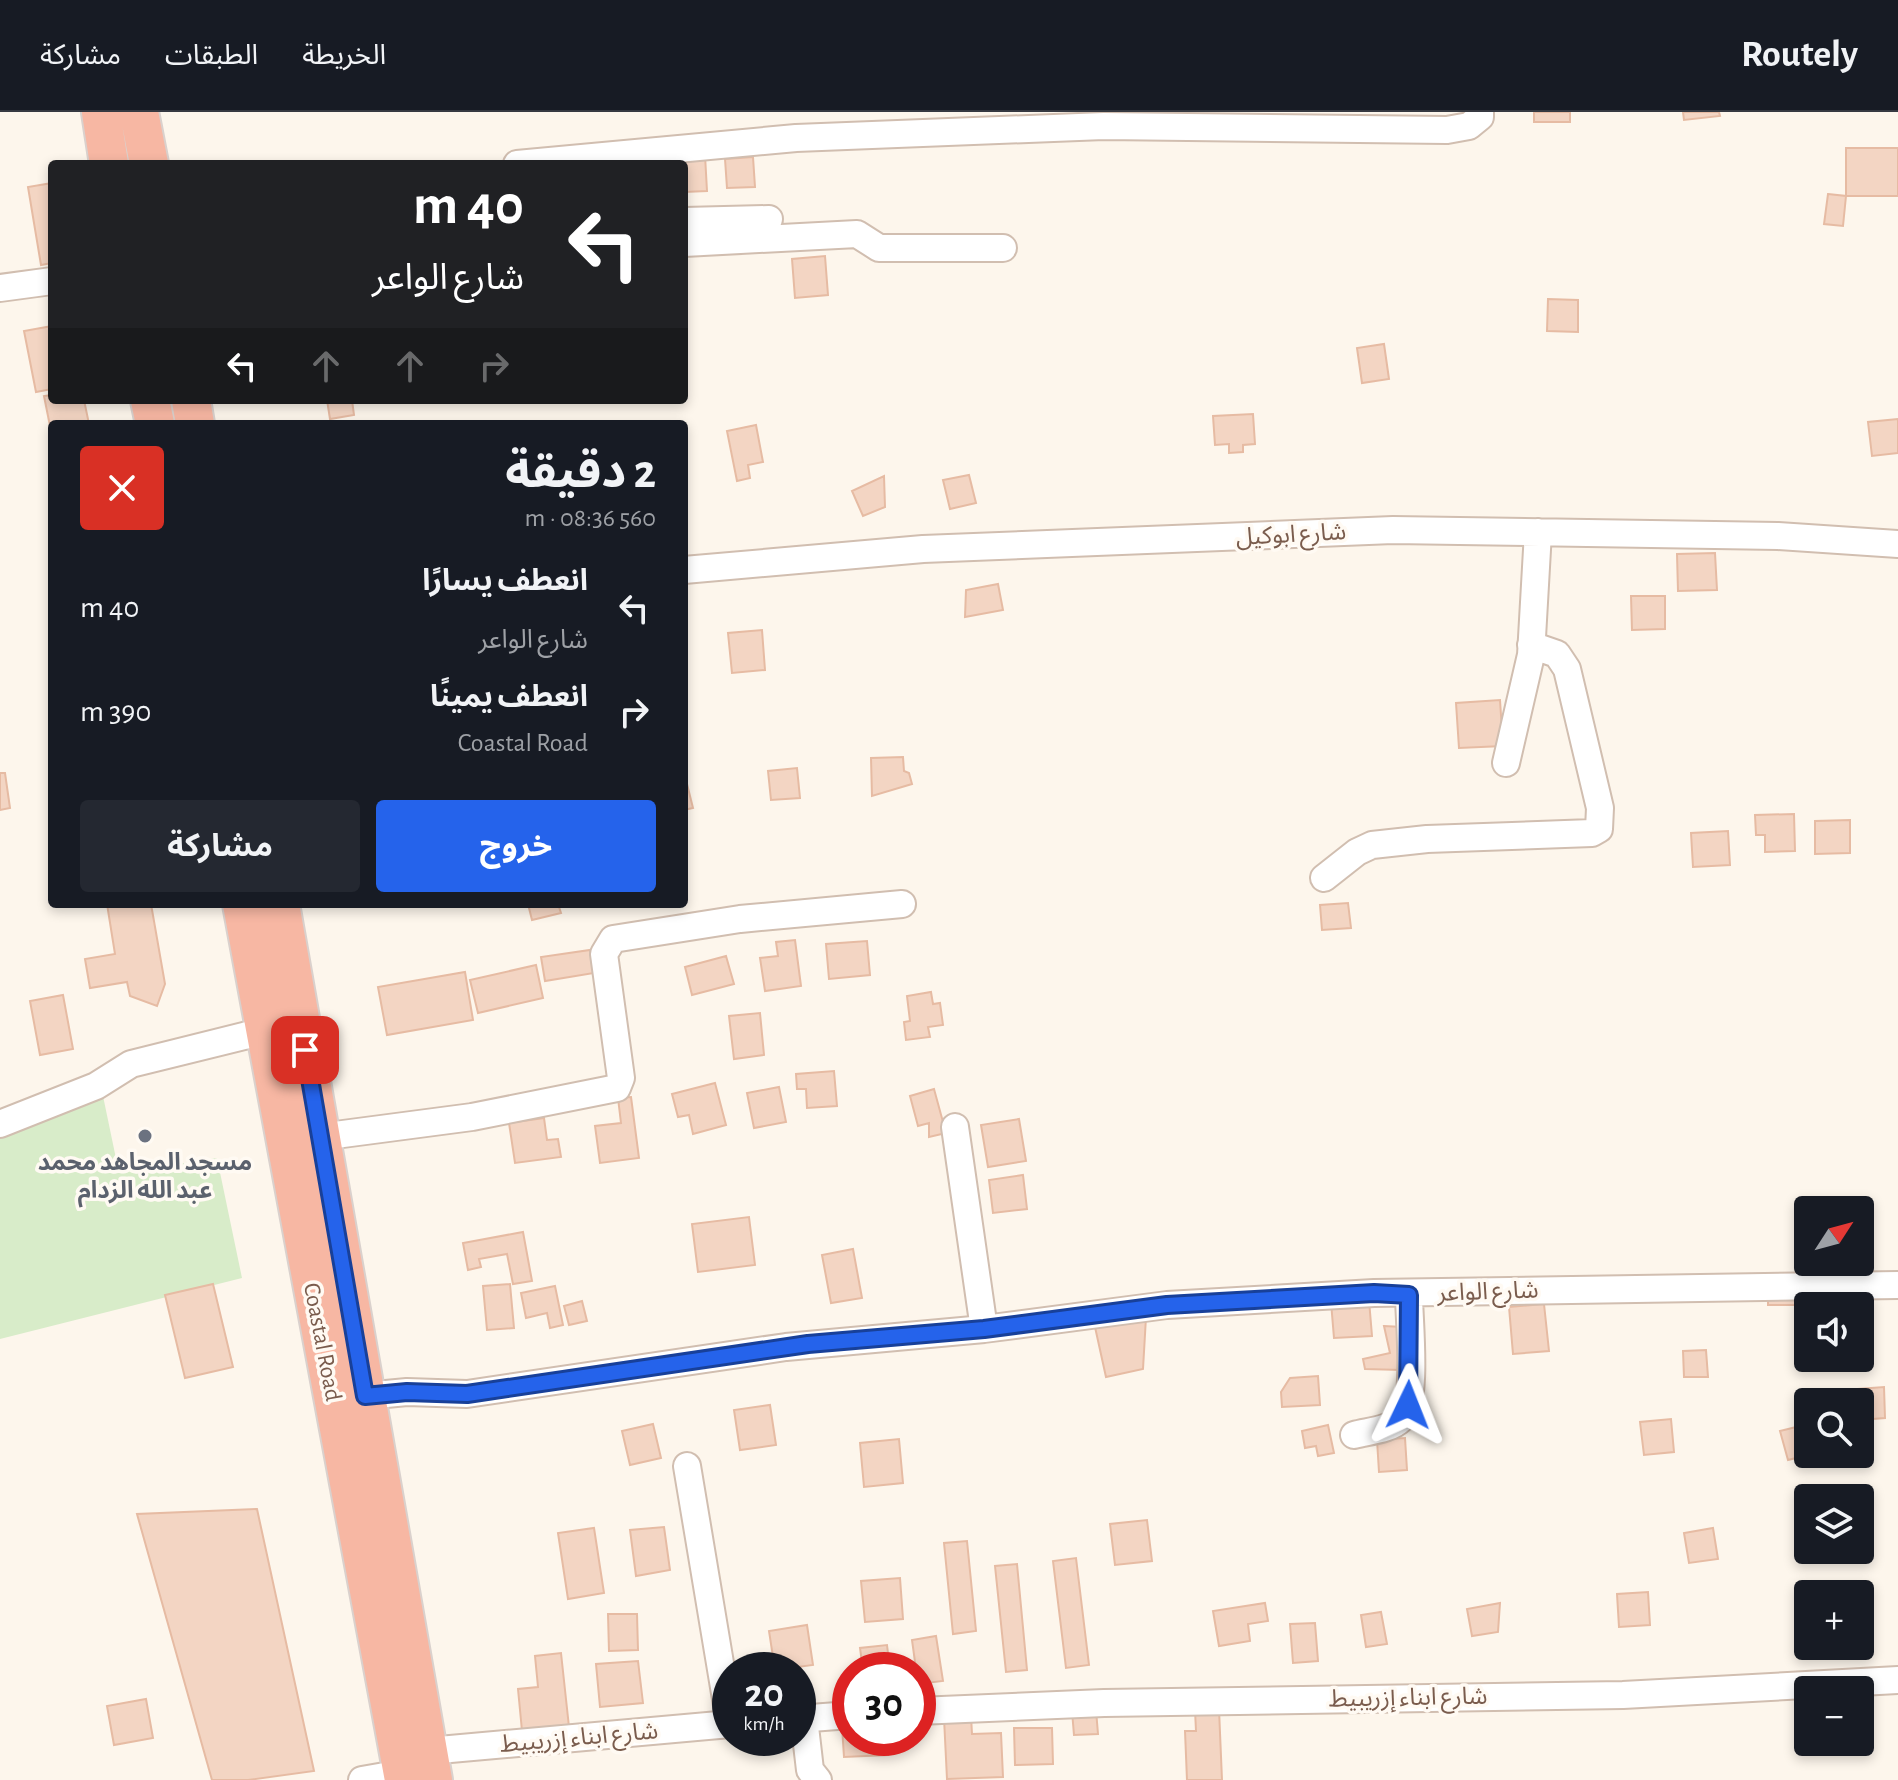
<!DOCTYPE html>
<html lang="ar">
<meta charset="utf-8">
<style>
body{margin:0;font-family:"Alegreya Sans","Noto Sans Arabic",sans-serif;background:#242831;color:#f1f3f6;direction:rtl;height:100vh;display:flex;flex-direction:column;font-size:30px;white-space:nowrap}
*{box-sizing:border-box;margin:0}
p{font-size:26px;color:#9ea1a6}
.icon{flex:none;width:44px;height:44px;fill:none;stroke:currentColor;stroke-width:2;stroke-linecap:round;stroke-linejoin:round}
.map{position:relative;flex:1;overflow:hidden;direction:ltr}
.drawer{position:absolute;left:48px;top:308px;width:640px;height:488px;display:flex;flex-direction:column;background:#171b24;border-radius:8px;box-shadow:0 4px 12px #0003;direction:rtl}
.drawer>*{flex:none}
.guide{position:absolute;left:48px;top:48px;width:640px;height:244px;border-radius:8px;box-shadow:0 4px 12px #0003;direction:rtl;background:#202124;color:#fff;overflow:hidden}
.needle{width:52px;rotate:54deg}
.controls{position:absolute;left:1794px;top:1084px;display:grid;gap:16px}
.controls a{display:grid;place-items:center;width:80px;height:80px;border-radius:8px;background:#171b24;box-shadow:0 4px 12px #0003;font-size:40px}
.speed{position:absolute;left:712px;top:1540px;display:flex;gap:16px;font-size:40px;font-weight:700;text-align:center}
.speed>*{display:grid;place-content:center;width:104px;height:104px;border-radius:50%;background:#171b24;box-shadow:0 4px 12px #0003;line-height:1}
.speed small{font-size:20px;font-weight:400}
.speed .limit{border:12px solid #d22;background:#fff;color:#111}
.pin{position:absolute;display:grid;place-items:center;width:68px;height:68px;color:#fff;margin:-34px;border-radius:16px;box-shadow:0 4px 12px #0006}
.me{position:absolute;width:88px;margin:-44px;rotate:2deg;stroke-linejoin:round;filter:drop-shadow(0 0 6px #0008)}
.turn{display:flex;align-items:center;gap:28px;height:168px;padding:0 32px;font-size:36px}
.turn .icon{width:104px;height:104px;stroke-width:2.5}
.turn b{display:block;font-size:56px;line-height:68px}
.lanes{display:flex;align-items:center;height:76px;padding:0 32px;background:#0003;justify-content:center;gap:40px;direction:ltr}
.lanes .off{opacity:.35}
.round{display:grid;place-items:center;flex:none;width:84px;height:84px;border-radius:8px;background:#242831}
.head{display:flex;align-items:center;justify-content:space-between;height:136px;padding:0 32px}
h1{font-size:48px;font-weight:700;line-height:60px}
.button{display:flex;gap:16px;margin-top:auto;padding:16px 32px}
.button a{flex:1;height:92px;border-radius:8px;background:#2563eb;color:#fff;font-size:32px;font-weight:700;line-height:92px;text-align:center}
.button a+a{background:#242831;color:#f1f3f6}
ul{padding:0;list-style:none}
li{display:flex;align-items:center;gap:24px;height:104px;padding:0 32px}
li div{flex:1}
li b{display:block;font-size:30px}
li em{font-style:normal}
header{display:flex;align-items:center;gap:48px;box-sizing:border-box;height:112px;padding:0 40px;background:#171b24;border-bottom:2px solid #363941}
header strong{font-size:38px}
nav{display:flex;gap:44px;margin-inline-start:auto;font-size:28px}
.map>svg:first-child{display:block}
.green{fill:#d8ecc9}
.building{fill:#f3d5c3;stroke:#e6bba3;stroke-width:2}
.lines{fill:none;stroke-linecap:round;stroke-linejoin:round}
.minor-casing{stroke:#d1beb0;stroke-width:30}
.highway-casing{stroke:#dad1cd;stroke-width:42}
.minor{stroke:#fff;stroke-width:26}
.highway{stroke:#f7b7a3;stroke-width:38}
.route-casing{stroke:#184099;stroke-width:20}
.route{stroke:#2563eb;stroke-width:14}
.worship-dot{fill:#6b7280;stroke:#fffaf3;stroke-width:3}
.labels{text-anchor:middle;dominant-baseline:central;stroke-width:7;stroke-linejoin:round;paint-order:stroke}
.street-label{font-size:24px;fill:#7a5c4d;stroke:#fffaf3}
.worship-label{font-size:24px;font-weight:bold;fill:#5b616d;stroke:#fffaf3}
</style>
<header>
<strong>Routely</strong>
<nav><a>الخريطة</a><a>الطبقات</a><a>مشاركة</a></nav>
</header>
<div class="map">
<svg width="1898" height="1668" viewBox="0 0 1898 1668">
<rect width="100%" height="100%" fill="#fdf6ec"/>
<path class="green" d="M103,984L119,1061L217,1046L242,1166L0,1227V1022Z"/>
<path class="building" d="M1534,0H1570V10H1534Z
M1683,0H1719L1720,4L1684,8Z
M1846,36H1898V84H1846Z
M705,43L707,79L684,80V52H668V46Z
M753,45L755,75L727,76L725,47Z
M52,71V151L41,153L28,75Z
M1828,82L1846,84L1843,114L1824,112Z
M825,144L828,183L795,186L792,147Z
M1548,187L1578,188V220L1547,219Z
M52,214V277L36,280L24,219Z
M1384,232L1389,267L1362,271L1357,236Z
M52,283V288H84L89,312H52L51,319L44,284Z
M327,288H352L354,303L330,307Z
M1253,302L1255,332L1243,333V340L1229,341V332L1215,333L1213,304Z
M1898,307V341L1872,344L1868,310Z
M756,313L763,350L748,353L750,366L737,369L727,319Z
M969,363L976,391L950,397L943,368Z
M884,364L885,395L863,404L852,379Z
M1715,441L1717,478L1678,479L1677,442Z
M998,472L1003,498L965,505L966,478Z
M1631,484H1665V517L1632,518Z
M762,518L765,558L732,561L728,521Z
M1500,588L1503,634L1459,636L1456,591Z
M903,645L904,659L909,661L912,672L872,684L871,646Z
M797,656L800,686L771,688L768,659Z
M684,660L693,696L684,698Z
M0,661H5L10,696L0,698Z
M1794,702L1795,739L1765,740V723H1756L1755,703Z
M1850,708V741L1815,742V709Z
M1728,719L1730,753L1693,755L1691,721Z
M1348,791L1351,816L1322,818L1320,793Z
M107,792H151L165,872L157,894L130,884L127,870L90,876L85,847L115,842Z
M528,792H558L561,801L532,808Z
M795,828L801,874L765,879L760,846L778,844L776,830Z
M867,829L870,863L829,867L826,832Z
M590,838L594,861L545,869L541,845Z
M726,844L734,872L692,883L685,855Z
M536,853L543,886L478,901L470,868Z
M465,860L473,908L387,923L378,875Z
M931,880L933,892L940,891L943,913L928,915L930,925L906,928L904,910L910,909L907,884Z
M63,883L73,937L40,943L30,889Z
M760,901L764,943L734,947L729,904Z
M834,959L837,994L807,996L806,977H797L796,962Z
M715,971L726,1013L693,1022L689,1003L678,1005L672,982Z
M779,975L786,1010L754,1016L747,981Z
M934,977L946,1021L929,1025V1011L918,1014L910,984Z
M631,985L639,1046L600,1051L595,1014L621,1011L618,986Z
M544,1006L547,1028L558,1027L561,1045L515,1051L509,1011Z
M1019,1007L1026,1049L988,1055L981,1013Z
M1023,1063L1027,1097L993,1101L989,1068Z
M749,1105L755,1153L698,1160L692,1112Z
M523,1120L532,1169L513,1172L507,1142L479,1147L481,1155L468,1158L463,1131Z
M853,1137L862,1186L831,1191L822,1143Z
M1768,1171H1808L1809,1193H1768Z
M213,1172L233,1255L185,1266L165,1183Z
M510,1172L514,1216L487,1218L483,1174Z
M555,1174L563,1213L550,1216L547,1201L526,1206L521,1181Z
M1369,1188L1372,1224L1334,1226L1331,1190Z
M582,1189L587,1209L569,1213L564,1194Z
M1544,1192L1549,1239L1513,1242L1509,1195Z
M1146,1205L1143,1257L1106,1265L1095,1215Z
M1384,1214L1402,1215L1401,1258L1365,1257L1363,1247L1390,1241Z
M1706,1238L1708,1265H1684L1683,1239Z
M1318,1264L1320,1293L1282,1295L1281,1280L1290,1266Z
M1884,1275L1885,1306L1860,1308L1858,1277Z
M770,1293L776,1333L740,1338L734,1298Z
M1671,1307L1674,1340L1644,1343L1640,1310Z
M653,1312L661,1346L630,1353L622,1319Z
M1808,1312V1342H1812L1788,1348L1780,1319Z
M1328,1313L1334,1341L1318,1344L1316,1334L1305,1336L1302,1319Z
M1405,1326L1407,1358L1379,1360L1377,1328Z
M899,1327L903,1371L864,1375L860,1331Z
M257,1397L314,1659L248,1668H212L137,1402Z
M1147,1408L1152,1449L1115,1453L1110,1412Z
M664,1415L670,1458L636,1464L630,1418Z
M594,1416L604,1481L568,1487L558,1421Z
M1713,1416L1718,1447L1689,1451L1684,1421Z
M967,1429L976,1519L953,1522L944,1431Z
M1076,1446L1089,1553L1066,1556L1053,1449Z
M1017,1452L1027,1558L1006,1560L995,1454Z
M900,1466L903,1507L865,1510L861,1469Z
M1648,1480L1650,1513L1619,1515L1617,1482Z
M1265,1491L1268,1509L1248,1512L1250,1529L1219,1534L1213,1499Z
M1500,1491L1498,1520L1472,1524L1467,1497Z
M1381,1500L1387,1532L1366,1535L1361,1503Z
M608,1502H637L638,1538L609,1539Z
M1315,1511L1318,1549L1293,1551L1290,1512Z
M807,1513L813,1553L775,1558L769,1519Z
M936,1524L943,1569L918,1572L912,1528Z
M887,1533L890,1558H863L860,1536Z
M561,1541L569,1615L522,1619L518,1577L538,1575L535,1544Z
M638,1549L643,1591L600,1595L596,1552Z
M146,1587L153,1626L114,1633L107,1594Z
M1219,1597L1222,1668H1187L1185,1619H1196L1195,1598Z
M1096,1598L1098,1622L1074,1623L1072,1599Z
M971,1604L972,1622L1001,1621L1003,1665L947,1667L944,1606Z
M842,1614H850V1626H887L888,1643L844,1645Z
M1014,1616H1052L1053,1652L1015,1653Z"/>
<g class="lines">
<g class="minor-casing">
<path id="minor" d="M517,52L796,26L1104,14L1447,18L1469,14L1480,5V0
M684,109L769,107
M684,131L857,122L879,136H1003
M0,176L52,169
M684,458L923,437L1393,418L1778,424L1898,432
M1506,651L1531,543L1538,420
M1324,766L1357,740L1372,733L1427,727L1592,721L1599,717L1600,696L1567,557L1557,542L1531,533
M0,1012L96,974L131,952L264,919
M955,1015L984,1217
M320,1025L472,1005L617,976L621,966L604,842L613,827L740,807L902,792
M365,1284L407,1280L467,1282L786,1235L984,1217L1167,1193L1374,1181L1898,1173
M1354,1323C1369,1319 1390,1318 1401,1307C1418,1290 1409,1208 1409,1183
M687,1354L730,1611
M918,1599L1104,1591L1623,1583L1898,1568
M804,1606L810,1658L818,1668
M798,1607L850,1603
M428,1639L730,1612
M362,1668L402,1661"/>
</g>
<g class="highway-casing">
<path id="highway" d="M101,0L109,52
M139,0L149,52
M150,288L155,312
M191,288L195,312
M242,792L404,1668
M280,792L433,1668"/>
</g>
<use href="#minor" class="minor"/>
<use href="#highway" class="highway"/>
</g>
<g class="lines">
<g class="route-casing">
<path id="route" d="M305,938L365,1284L407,1280L467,1282L808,1232L984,1217L1167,1193L1374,1181L1409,1183L1408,1293"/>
</g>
<use href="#route" class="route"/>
</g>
<circle class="worship-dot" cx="145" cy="1024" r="8"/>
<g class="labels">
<g class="street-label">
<text transform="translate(1291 423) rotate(-3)">شارع ابوكيل</text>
<text transform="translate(1488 1180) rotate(-2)">شارع الواعر</text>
<text transform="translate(322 1230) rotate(79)">Coastal Road</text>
<text transform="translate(1408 1586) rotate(-1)">شارع ابناء إزريبيط</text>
<text transform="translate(579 1626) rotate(-5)">شارع ابناء إزريبيط</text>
</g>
<g class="worship-label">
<text x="145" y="1051">مسجد المجاهد محمد<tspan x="145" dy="28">عبد الله الزدام</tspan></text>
</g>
</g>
</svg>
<div class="controls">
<a><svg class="needle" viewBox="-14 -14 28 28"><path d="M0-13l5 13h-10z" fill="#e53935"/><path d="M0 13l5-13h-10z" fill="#9ea1a6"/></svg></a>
<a><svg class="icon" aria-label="sound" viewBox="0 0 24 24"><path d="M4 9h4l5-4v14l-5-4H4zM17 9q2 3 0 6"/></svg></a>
<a><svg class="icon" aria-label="search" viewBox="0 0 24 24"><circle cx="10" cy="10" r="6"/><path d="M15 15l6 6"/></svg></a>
<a><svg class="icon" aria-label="layers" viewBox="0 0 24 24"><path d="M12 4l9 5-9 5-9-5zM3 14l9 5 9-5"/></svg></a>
<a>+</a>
<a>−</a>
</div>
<div class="speed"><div>20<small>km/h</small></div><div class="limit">30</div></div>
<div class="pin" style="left:305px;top:938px;background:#d93025"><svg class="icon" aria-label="arrive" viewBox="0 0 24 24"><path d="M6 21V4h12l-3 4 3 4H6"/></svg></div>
<svg class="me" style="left:1408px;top:1293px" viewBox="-20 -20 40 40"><path d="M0-17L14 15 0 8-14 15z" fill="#2563eb" stroke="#fff" stroke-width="4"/></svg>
<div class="guide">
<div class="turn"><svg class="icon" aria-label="left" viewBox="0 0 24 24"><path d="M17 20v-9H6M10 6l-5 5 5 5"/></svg><div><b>40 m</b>شارع الواعر</div></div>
<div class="lanes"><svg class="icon" aria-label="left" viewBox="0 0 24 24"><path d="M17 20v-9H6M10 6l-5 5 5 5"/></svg><svg class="icon off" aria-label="ahead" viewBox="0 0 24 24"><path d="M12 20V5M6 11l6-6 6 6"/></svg><svg class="icon off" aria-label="ahead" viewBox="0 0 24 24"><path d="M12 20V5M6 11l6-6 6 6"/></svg><svg class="icon off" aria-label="right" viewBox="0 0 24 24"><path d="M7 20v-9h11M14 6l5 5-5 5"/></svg></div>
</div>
<section class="drawer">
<div class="head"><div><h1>2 دقيقة</h1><p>560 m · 08:36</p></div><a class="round" style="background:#d93025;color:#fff"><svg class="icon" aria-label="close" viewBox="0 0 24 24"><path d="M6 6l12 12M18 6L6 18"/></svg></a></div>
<ul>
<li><svg class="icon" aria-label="left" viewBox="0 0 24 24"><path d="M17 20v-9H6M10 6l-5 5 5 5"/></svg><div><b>انعطف يسارًا</b><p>شارع الواعر</p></div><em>40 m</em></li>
<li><svg class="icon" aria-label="right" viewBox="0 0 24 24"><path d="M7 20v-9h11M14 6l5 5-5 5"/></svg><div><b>انعطف يمينًا</b><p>Coastal Road</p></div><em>390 m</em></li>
</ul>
<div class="button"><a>خروج</a><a>مشاركة</a></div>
</section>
</div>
